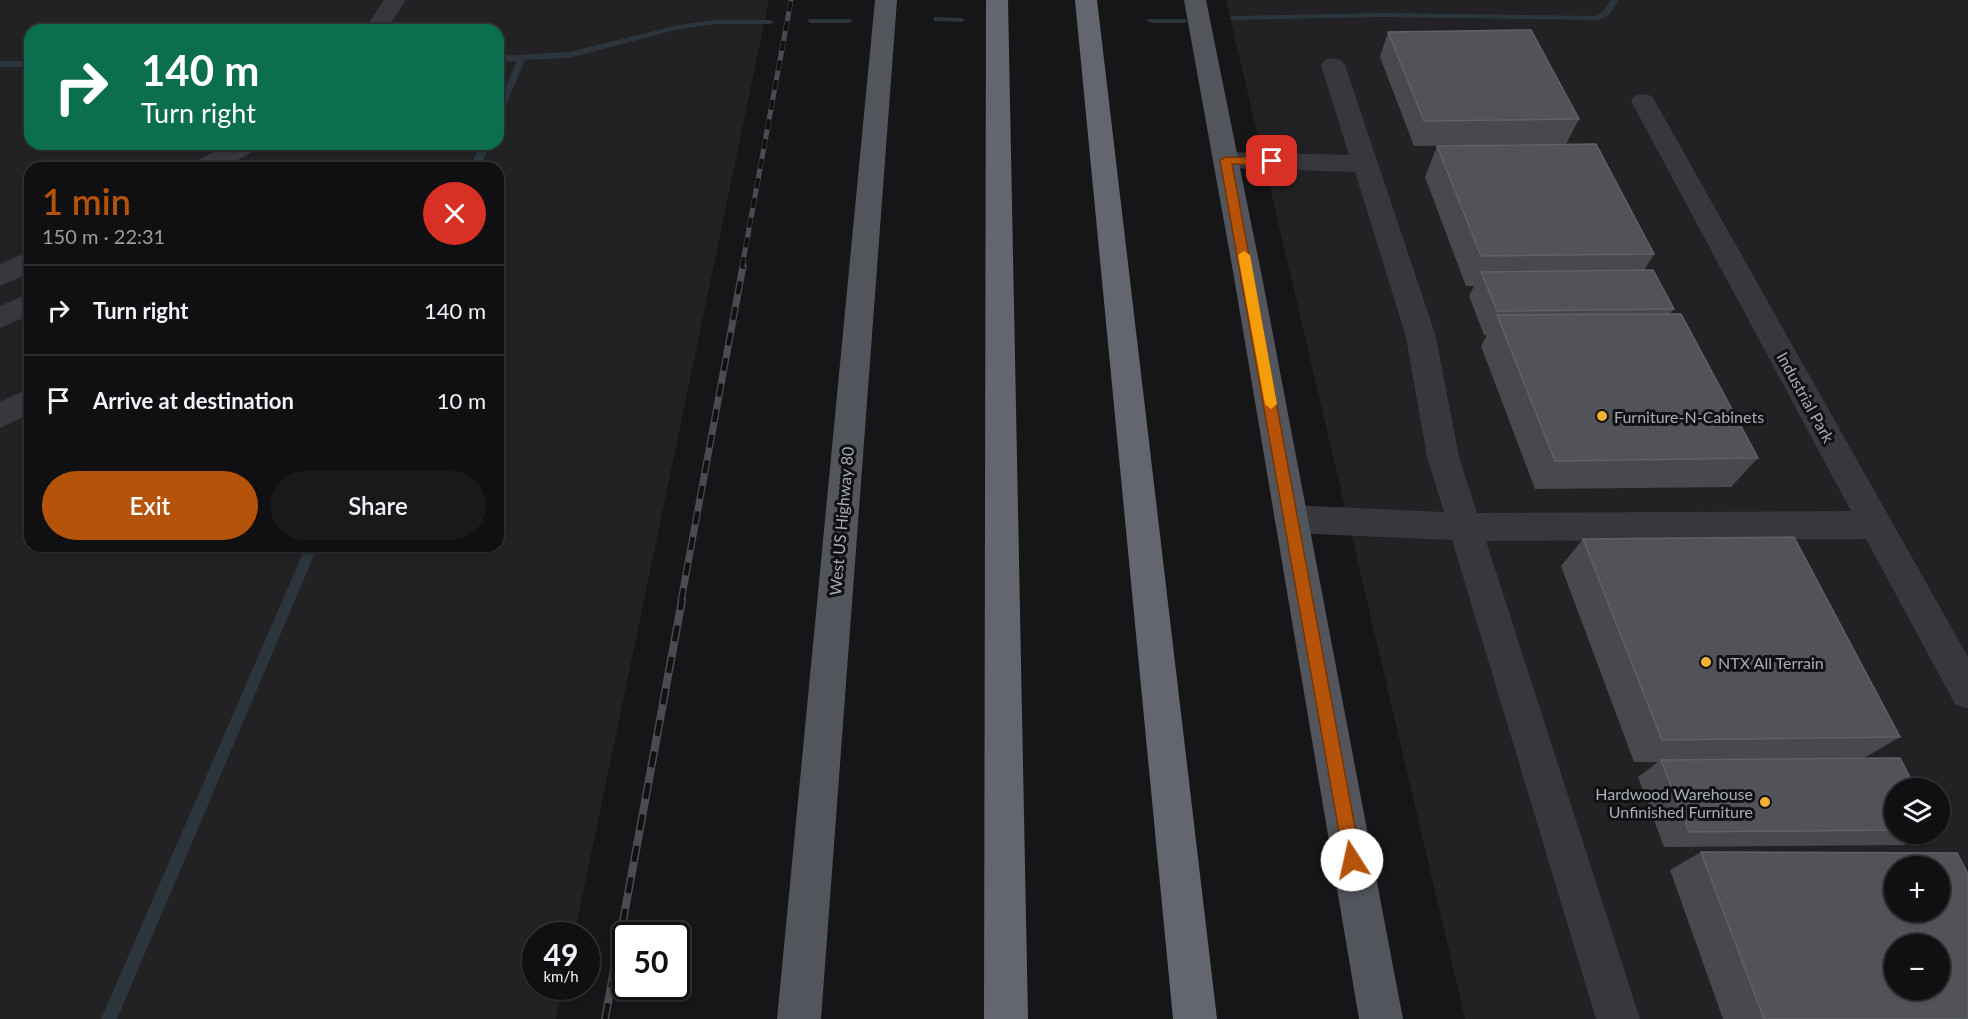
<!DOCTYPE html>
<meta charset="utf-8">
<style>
body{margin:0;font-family:Lato,sans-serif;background:#19191b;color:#f1f3f6;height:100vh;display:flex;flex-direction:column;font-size:22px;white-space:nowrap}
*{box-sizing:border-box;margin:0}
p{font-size:20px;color:#9c9d9f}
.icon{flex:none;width:33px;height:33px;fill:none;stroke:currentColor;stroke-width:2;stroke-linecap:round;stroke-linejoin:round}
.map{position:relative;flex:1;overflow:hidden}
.panel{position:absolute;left:24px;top:162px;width:480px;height:390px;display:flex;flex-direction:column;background:#101012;border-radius:18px;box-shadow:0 2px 4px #0004,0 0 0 2px #303032}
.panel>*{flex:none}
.guide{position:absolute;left:24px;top:24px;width:480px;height:126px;border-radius:18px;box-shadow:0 2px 4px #0004,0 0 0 2px #303032;background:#0b6e4f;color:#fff;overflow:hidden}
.buttons{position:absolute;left:1884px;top:778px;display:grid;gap:12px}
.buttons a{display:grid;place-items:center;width:66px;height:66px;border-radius:50%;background:#101012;box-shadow:0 2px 4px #0004,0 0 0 2px #303032;font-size:30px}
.speed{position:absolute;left:522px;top:922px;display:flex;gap:12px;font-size:30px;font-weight:700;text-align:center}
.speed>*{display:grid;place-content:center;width:78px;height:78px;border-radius:50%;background:#101012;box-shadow:0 2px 4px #0004,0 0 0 2px #303032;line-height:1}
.speed small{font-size:15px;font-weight:400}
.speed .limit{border:3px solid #111;border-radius:9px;background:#fff;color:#111}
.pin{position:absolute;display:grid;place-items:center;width:51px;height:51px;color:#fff;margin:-26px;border-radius:12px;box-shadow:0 3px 9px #0006}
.me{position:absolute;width:66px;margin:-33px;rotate:350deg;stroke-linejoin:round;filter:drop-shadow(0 0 4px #0008)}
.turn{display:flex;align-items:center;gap:21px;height:126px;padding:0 18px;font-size:27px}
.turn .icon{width:78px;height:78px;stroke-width:2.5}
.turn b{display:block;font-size:42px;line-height:51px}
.round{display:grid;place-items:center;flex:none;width:63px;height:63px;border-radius:32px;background:#19191b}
.headline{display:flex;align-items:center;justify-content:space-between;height:102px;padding:0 18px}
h1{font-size:36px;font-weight:600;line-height:45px;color:#b45309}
.primary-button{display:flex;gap:12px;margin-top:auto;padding:12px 18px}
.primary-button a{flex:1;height:69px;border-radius:36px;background:#b45309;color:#fff;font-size:24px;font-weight:600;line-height:69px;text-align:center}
.primary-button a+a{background:#19191b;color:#f1f3f6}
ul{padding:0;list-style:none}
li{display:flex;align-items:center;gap:18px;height:90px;padding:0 18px;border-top:2px solid #303032}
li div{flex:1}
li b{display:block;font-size:22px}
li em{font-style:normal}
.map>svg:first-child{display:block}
.built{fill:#222225;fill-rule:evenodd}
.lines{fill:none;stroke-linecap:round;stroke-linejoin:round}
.stream{fill:#2c353c;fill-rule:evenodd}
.minor{fill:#37383d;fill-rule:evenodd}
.major{fill:#53555c;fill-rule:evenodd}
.highway{fill:#63666e;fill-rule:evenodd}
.rail-far2-casing{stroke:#4a4c52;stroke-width:5}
.rail-far1-casing{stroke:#4a4c52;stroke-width:7}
.rail-casing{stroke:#4a4c52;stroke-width:8}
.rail-far2{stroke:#111113;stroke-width:4;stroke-dasharray:10;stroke-linecap:butt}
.rail-far1{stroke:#111113;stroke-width:4.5;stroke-dasharray:13;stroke-linecap:butt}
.rail{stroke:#111113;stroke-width:5;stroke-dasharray:16;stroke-linecap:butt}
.wall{fill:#47494d}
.building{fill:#525359;stroke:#5f6168;stroke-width:1.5;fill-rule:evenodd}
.route{fill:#b45309;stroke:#753606;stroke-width:1.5}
.slow{fill:#f59e0b}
.poi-dot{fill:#f2b134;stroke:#111113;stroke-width:2}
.labels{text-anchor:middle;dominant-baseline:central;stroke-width:6;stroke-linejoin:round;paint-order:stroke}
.street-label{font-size:16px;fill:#a8adb8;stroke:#111113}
.poi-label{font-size:16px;fill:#a8adb8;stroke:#111113;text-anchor:start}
</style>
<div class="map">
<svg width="1968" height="1019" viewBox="0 0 1968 1019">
<rect width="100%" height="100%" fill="#161618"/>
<path class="built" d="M0,0H769L574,936H536V987H563L556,1019H0ZM30,30H498V144H30ZM30,168H498V546H30Z
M1226,0H1968V1019H1465ZM1894,789H1940V834H1894ZM1894,867H1940V912H1894ZM1894,945H1940V990H1894Z"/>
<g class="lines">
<path class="stream" d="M1611,0H1619L1609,15L1598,20L1383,17L1233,20L1229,18L1233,16L1383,13L1596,16L1603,11Z
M934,17L961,18L965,20L961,22L937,21H934Z
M808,19H849L853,21L849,23H811L807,21Z
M1148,19H1184L1188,21L1184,23H1151L1147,21Z
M717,20H770L774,22L770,24H717L679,29L569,58L525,60L502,114L498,117V104L517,61L498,62V56L569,52L679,25Z
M0,61H30V67H0Z
M480,144H490L480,168H470Z
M306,546H318L117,1019H101Z"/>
<path class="minor" d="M384,0H406L386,30H364Z
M1333,58L1341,60L1345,65L1436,337L1459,457L1477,513L1851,511L1631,101L1634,96L1643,94L1652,96L1968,657V709L1955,704L1866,539L1486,541L1640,1019H1596L1452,540L1291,533L1279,529L1274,519L1279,509L1291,505L1444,512L1427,457L1406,337L1355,172L1226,168L1217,166L1213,160L1217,154L1226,152L1349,155L1321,65L1325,60Z
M228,144H260L256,150L223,168H191L195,162Z
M30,251V273L0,286V264Z
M30,293V315L0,328V306Z
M30,388V414L0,428V402Z"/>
<path class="major" d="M875,0H897L821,1019H777Z
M1184,0H1206L1262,277L1403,1019H1359L1234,277Z"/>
<path class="highway" d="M986,0H1008L1028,1019H984Z
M1075,0H1097L1217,1019H1173Z"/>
<g class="rail-far2-casing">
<path id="rail-far2" d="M742,267L791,0"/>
</g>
<g class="rail-far1-casing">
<path id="rail-far1" d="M681,601L743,266"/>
</g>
<g class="rail-casing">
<path id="rail" d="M605,1019L682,600"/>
</g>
<use href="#rail-far2" class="rail-far2"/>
<use href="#rail-far1" class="rail-far1"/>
<use href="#rail" class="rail"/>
</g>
<path class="wall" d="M1388,32L1579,119L1566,144L1414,146L1380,57Z
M1437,146L1654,254L1644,270L1674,309L1670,314L1758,458L1731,487L1535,489L1481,346L1487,335H1484L1469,296L1474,286H1466L1425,177Z
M1583,539L1900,737L1864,758L1894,789V834H1927L1904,845L1664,847L1638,777L1658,762H1634L1561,566Z
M1701,852L1968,1019H1723L1670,870Z"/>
<path class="building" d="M1531,30L1579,119L1424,121L1388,32Z
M1596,144L1654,254L1481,256L1437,146Z
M1653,270L1674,309L1497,311L1481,272Z
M1681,314L1758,458L1555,461L1497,315Z
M1794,537L1900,737L1662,740L1583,539Z
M1900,758L1916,789H1894V830L1689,832L1661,760Z
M1701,852L1957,853L1968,874V1019H1764ZM1894,867H1940V912H1894ZM1894,945H1940V990H1894Z"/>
<path class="route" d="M1226,157L1272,158L1277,161L1272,165L1232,164L1361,860L1358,866L1352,868L1346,866L1344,860L1220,160Z"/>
<path class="slow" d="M1244,251L1250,255L1277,404L1271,409L1265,404L1238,255Z"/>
<g class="poi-dot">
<circle cx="1602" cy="416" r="6"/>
<circle cx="1706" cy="662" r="6"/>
<circle cx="1765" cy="802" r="6"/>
</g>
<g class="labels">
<g class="street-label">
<text transform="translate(1806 397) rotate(61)">Industrial Park</text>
<text transform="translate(841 521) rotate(-85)">West US Highway 80</text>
</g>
<g class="poi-label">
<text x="1614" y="416">Furniture-N-Cabinets</text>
<text x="1718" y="662">NTX All Terrain</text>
<text x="1753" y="793" text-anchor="end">Hardwood Warehouse<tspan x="1753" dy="18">Unfinished Furniture</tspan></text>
</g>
</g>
</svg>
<div class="buttons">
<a><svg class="icon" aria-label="layers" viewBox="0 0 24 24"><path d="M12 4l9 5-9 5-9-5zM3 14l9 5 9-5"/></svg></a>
<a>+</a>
<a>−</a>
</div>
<div class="speed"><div>49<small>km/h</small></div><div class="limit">50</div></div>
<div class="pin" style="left:1272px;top:161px;background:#d93025"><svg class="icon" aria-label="arrive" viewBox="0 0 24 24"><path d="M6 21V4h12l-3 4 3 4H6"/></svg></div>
<svg class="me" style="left:1352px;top:860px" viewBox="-20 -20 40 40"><circle r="19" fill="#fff"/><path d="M0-13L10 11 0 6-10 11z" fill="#b45309"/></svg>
<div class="guide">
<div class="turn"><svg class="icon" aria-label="right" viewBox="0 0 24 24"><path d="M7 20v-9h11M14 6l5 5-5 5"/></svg><div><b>140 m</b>Turn right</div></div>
</div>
<section class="panel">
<div class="headline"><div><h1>1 min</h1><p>150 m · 22:31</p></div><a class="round" style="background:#d93025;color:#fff"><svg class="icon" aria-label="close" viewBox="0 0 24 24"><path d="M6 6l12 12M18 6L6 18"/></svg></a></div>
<ul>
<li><svg class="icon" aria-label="right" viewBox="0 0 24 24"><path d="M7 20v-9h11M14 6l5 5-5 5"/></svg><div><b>Turn right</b></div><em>140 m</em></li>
<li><svg class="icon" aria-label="arrive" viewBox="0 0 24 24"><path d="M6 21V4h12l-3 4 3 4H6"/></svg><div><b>Arrive at destination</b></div><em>10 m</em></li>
</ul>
<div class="primary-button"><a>Exit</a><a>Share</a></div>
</section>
</div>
